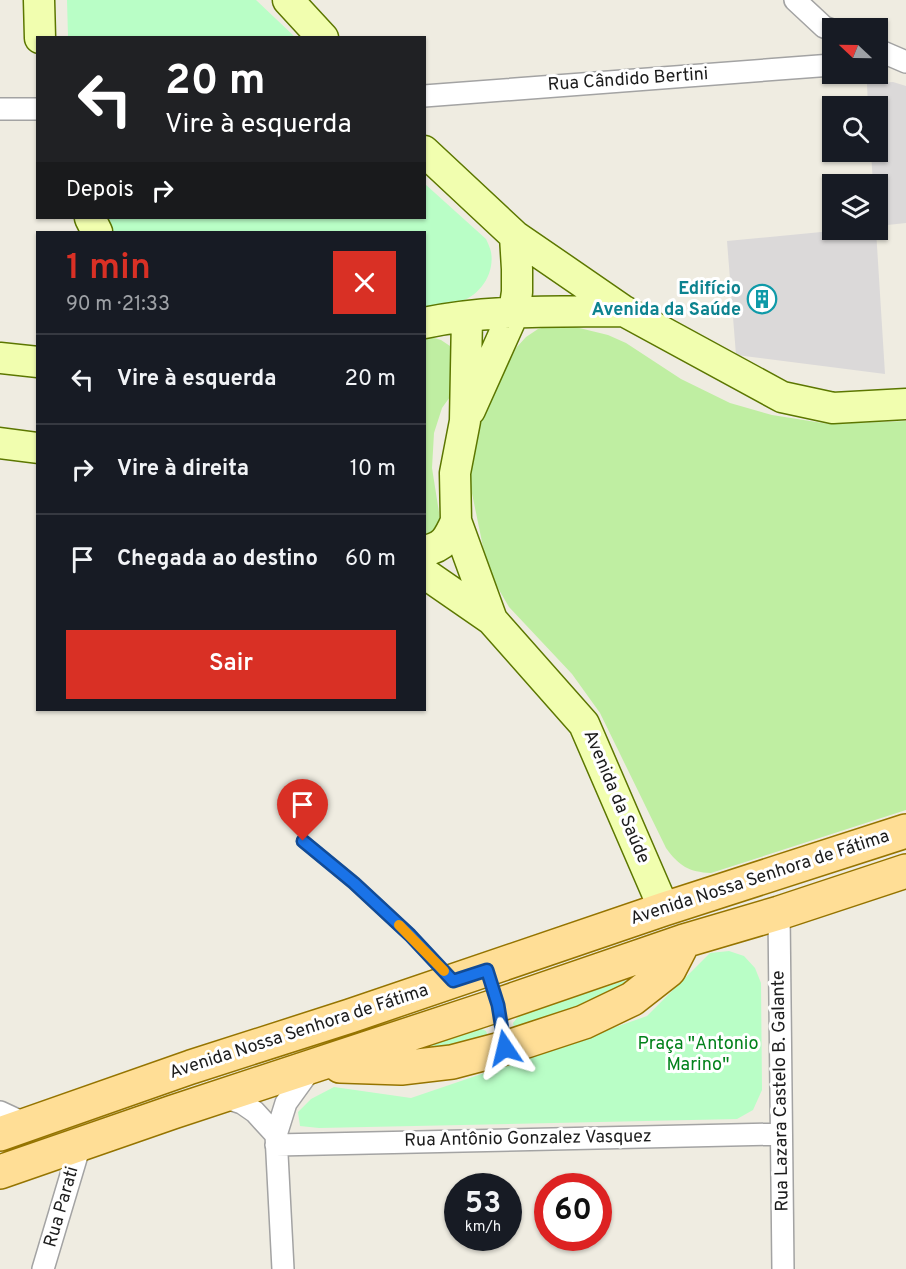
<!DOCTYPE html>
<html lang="pt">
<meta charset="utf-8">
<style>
body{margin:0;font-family:Overpass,sans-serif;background:#20242c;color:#f1f3f6;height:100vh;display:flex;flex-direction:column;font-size:22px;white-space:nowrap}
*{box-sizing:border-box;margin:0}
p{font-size:20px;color:#9ea1a6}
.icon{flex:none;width:33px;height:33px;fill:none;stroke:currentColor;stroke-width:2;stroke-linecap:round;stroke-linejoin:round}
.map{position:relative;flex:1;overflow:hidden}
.sheet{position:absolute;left:36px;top:231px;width:390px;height:480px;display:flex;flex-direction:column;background:#171b24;border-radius:0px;box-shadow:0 2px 4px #0004}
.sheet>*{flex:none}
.hud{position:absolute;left:36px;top:36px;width:390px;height:183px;border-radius:0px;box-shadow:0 2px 4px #0004;background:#202124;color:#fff;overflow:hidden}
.needle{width:39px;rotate:292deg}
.buttons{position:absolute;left:822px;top:18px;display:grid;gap:12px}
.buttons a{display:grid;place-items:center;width:66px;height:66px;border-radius:0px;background:#171b24;box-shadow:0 2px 4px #0004;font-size:30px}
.speed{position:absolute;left:444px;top:1173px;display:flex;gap:12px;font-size:30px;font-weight:700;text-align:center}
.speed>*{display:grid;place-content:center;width:78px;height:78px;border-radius:50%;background:#171b24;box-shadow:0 2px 4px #0004;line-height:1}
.speed small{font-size:15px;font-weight:400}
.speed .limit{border:9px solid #d22;background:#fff;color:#111}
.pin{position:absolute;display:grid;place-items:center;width:51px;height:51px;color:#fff;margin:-62px -26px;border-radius:50% 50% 50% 0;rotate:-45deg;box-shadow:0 0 6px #0007}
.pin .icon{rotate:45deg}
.me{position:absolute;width:66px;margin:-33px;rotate:350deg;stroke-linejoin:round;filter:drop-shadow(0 0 4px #0008)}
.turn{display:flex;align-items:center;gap:21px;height:126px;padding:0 30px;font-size:27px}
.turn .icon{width:78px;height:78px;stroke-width:2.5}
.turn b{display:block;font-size:42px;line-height:51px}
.then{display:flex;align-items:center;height:57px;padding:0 30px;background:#0003;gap:12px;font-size:22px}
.round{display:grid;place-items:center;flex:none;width:63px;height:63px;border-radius:0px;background:#20242c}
.head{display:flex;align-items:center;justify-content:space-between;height:102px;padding:0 30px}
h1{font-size:36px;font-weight:600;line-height:45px;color:#d93025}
.action{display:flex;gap:12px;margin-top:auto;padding:12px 30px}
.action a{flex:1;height:69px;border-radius:0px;background:#d93025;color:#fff;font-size:24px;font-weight:600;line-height:69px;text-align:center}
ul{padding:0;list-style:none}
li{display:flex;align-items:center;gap:18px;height:90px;padding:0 30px;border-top:2px solid #363941}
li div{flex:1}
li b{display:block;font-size:22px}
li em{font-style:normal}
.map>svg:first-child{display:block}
.residential{fill:#dbd9d9}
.grass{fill:#bfeea2}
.park{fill:#b9fec6}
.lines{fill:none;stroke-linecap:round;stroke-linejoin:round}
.lane-casing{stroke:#a3a3a3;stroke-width:14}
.street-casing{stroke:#a3a3a3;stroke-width:24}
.secondary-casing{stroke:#5c7700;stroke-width:33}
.primary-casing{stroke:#957400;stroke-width:36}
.lane{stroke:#fff;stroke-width:10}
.street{stroke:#fff;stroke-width:21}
.secondary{stroke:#f1feaf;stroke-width:30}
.primary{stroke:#ffde96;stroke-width:33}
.route-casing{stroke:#114b97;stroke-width:15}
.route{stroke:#1a73e8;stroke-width:10}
.slow{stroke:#f59e0b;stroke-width:10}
.labels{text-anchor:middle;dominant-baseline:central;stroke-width:6;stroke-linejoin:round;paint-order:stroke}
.street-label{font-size:18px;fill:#1c1c1c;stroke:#fff}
.culture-label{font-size:18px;font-weight:bold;fill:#0d838f;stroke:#fff;text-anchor:end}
.park-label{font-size:18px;fill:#03821c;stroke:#fff}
</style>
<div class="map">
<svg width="906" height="1269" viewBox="0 0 906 1269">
<rect width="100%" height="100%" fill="#efece1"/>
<path class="residential" d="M893,82L906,86V223L878,226V184H873L871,152H878V106H868L867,84Z
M842,230H876L885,374L736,355L727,241Z"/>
<path class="grass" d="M552,325H567L608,335L626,343L681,379L730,403L772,415L829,424L906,421V810L711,873C689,872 679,866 666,848L600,713L572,674L509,607L488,571L468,474L480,419L516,348L526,337L538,329Z
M424,337H431L441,340L450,346L457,355V387L442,408L434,433L432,468L441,525L424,542Z"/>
<path class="park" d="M67,0H256L295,37H68Z
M425,184L486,239C488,243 490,248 491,252C495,275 479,297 457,303C447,306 435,306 425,308L424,232H107L99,218H424Z
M729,951L744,956L755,968L761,983L762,1090L753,1110L737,1119L319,1128L300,1126L298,1112L311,1099L334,1087L411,1098L505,1066L647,1016L710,953Z
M656,971L576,1020L515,1031L513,1023L520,1014Z
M480,1028L486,1031L489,1039L380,1061Z"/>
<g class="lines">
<g class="lane-casing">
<path id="lane" d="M303,841L354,883L410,935L449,977"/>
</g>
<g class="street-casing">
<path id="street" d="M795,0L824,27L832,30
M878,50L906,62
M424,96L832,65
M0,109H38
M779,913L783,1269
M221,1096L242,1103L255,1112L276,1135
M0,1112L28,1125
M276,1145L781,1134
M43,1269L80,1145
M283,1269L276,1135L286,1103L312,1067"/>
</g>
<g class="secondary-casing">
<path id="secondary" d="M39,0L40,38
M288,0L323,38
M424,151L515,236L624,311L782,397L833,408L906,404
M90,218L97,232
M467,317L465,421L455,473L456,521L492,620
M424,323C489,309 558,312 624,311
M0,358L38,362
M470,410L514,312L517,292V269L515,236
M0,443L38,448
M424,551C444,547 448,539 456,521
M424,573L492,620L584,724L664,909"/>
</g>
<g class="primary-casing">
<path id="primary" d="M340,1066L401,1068L452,1062L505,1048L584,1022L632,999L669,970L684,941
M0,1134L191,1067L350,1016L664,909L906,831
M0,1172L173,1112L498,1005L684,941L779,913L906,871"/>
</g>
<use href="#lane" class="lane"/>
<use href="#street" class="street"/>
<use href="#secondary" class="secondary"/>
<use href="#primary" class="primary"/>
</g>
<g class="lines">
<g class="route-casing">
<path id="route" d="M303,841L354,883L410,935L453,981L487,970L498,1005L505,1048"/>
</g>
<use href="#route" class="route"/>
<path class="slow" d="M399,925L444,971"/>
</g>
<defs>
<g id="building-ring" transform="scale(1.5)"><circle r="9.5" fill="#fff" stroke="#0f9aa8" stroke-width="1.5"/><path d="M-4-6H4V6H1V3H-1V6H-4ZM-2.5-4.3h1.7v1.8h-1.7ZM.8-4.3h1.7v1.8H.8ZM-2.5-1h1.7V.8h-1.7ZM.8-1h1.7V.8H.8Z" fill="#0f9aa8"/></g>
</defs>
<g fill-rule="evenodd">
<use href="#building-ring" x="762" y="299"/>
</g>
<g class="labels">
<g class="street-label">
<text transform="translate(628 80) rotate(-4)">Rua Cândido Bertini</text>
<text transform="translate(616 797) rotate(67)">Avenida da Saúde</text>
<text transform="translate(760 878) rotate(-18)">Avenida Nossa Senhora de Fátima</text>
<text transform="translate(299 1032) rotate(-18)">Avenida Nossa Senhora de Fátima</text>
<text transform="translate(781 1091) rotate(-91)">Rua Lazara Castelo B. Galante</text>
<text transform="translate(528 1139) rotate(-1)">Rua Antônio Gonzalez Vasquez</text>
<text transform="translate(62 1207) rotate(-74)">Rua Parati</text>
</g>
<g class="culture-label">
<text x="741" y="289">Edifício<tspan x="741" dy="21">Avenida da Saúde</tspan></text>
</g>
<g class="park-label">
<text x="698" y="1044">Praça "Antonio<tspan x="698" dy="21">Marino"</tspan></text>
</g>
</g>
</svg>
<div class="buttons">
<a><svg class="needle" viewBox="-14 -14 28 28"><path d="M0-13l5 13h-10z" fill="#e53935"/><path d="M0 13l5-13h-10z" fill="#9ea1a6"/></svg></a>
<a><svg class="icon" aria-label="search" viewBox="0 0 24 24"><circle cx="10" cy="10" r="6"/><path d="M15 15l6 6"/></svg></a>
<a><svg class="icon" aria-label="layers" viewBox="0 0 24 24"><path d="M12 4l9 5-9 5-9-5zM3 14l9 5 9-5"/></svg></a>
</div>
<div class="speed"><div>53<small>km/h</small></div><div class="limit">60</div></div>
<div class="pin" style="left:303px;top:841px;background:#d93025"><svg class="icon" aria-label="arrive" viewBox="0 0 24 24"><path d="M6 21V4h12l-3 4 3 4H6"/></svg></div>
<svg class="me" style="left:505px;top:1048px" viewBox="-20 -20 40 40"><path d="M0-17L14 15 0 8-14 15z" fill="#1a73e8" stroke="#fff" stroke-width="4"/></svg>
<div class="hud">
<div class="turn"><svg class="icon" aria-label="left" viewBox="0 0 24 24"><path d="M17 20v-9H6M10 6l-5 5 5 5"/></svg><div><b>20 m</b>Vire à esquerda</div></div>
<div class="then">Depois<svg class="icon" aria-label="right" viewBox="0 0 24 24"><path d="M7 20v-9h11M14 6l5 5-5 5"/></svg></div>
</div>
<section class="sheet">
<div class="head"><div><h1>1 min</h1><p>90 m · 21:33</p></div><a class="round" style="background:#d93025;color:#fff"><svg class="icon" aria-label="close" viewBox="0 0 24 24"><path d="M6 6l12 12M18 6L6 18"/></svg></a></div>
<ul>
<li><svg class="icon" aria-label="left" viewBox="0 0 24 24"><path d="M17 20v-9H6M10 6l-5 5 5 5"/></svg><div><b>Vire à esquerda</b></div><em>20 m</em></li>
<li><svg class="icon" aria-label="right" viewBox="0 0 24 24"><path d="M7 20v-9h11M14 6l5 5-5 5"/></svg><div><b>Vire à direita</b></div><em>10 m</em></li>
<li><svg class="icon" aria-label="arrive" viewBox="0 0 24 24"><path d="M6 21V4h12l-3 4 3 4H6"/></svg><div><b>Chegada ao destino</b></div><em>60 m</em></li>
</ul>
<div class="action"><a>Sair</a></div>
</section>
</div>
